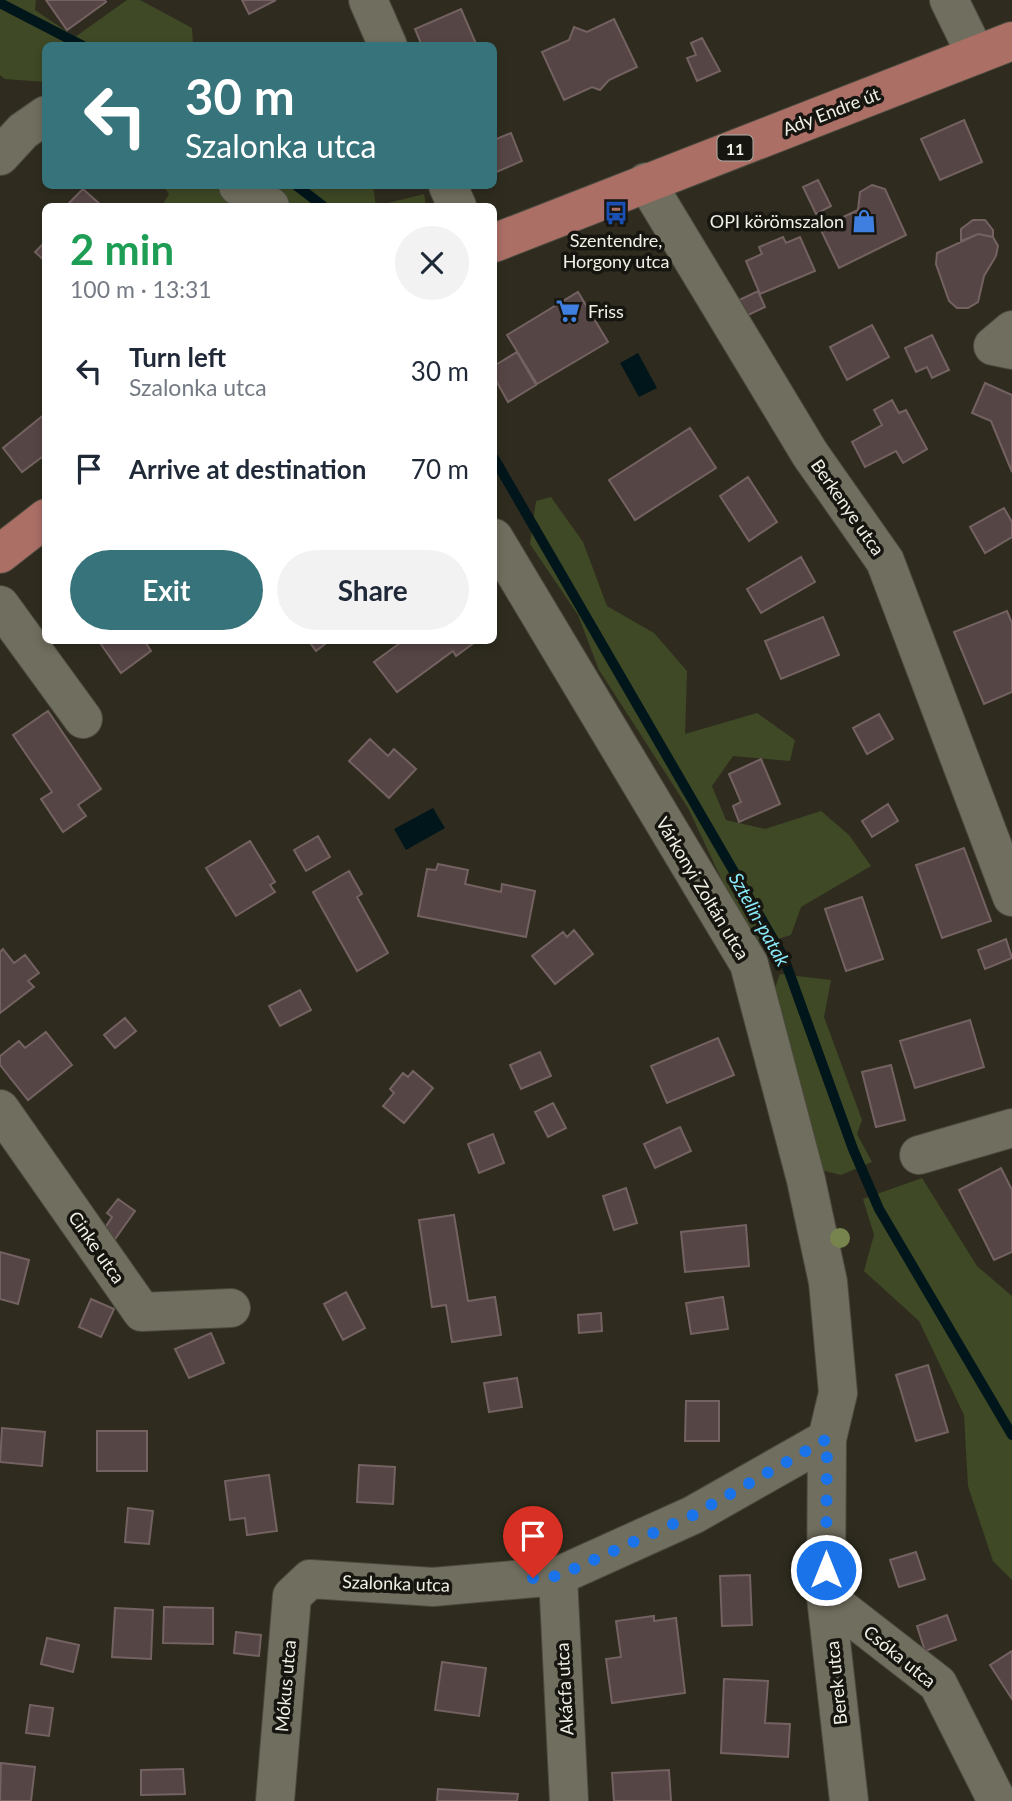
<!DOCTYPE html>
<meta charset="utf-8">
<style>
body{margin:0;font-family:Lato,sans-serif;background:#f2f2f3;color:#1f2937;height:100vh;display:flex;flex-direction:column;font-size:26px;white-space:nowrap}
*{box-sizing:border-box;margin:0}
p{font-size:23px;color:#747a83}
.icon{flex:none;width:38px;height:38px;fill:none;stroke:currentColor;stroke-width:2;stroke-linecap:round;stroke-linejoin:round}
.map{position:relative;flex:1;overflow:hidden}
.drawer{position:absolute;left:42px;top:203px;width:455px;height:441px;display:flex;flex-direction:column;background:#fff;border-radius:10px;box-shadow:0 4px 10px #0003}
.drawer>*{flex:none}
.banner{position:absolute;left:42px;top:42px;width:455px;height:147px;border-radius:10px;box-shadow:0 4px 10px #0003;background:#36737a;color:#fff;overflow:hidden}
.pin{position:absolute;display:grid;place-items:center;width:60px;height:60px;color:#fff;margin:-72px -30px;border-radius:50% 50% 50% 0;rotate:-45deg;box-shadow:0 0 7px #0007}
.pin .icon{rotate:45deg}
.me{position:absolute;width:77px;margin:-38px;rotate:0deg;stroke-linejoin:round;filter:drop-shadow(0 0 5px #0008)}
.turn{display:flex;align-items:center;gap:24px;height:147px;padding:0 28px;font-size:32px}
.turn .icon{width:91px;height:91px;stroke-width:2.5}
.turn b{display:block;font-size:49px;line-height:60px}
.round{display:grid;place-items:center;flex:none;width:74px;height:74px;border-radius:37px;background:#f2f2f3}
.summary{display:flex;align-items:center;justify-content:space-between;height:119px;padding:0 28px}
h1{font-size:42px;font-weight:700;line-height:52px;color:#1e9e55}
.action{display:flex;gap:14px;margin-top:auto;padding:14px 28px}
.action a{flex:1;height:80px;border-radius:42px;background:#36737a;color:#fff;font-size:28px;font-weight:700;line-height:80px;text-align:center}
.action a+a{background:#f2f2f3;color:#1f2937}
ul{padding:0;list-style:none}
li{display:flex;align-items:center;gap:21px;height:98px;padding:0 28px}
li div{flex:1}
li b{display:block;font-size:26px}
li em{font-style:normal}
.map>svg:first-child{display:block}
.green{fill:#3f4925}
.water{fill:#00161b}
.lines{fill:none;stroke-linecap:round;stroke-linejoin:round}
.stream{stroke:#00161b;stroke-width:10}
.building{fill:#564545;stroke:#736261;stroke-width:2}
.minor-casing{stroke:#4b4a3e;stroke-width:40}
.major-casing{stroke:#4b4a3e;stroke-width:40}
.minor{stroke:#706e5e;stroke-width:38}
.major{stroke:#ab6f66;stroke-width:38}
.tree{fill:#77844d}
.route{stroke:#1a73e8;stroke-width:12;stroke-dasharray:0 21.6}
.labels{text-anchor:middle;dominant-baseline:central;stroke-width:7;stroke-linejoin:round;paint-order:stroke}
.shield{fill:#16150f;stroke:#afaea6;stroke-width:2}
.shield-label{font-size:16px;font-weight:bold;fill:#f1f0e7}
.street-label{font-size:18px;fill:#f1f0e7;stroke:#16150f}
.poi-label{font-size:18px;fill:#f1f0e7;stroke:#16150f;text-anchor:end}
.water-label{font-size:19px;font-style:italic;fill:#88eafb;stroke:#16150f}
</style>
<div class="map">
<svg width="1012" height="1801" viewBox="0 0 1012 1801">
<rect width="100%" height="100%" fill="#2f2c1f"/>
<path class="green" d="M0,0H36L35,10L75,37L127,0H140L192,28L193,45L46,46L45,82L5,79L0,75Z
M163,186H373L376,206L424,194L426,206H162L169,194Z
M551,497L583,542L607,606L654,633L687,671L685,734L757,713L795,740L790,761L733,756L712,786L726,820L765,829L821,811L849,835L871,866L801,907L791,935L761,944L730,897L688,808L599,670L578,615L530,544L536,501Z
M780,974L831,980L824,1017L862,1120L857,1134L872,1162L841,1175L821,1170L772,996Z
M922,1178L977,1266L1012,1296V1580L993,1561L968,1486L964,1415L919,1321L864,1271L874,1235L863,1199Z"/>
<path class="water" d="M638,353L657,388L639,397L620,363Z
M433,808L445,828L406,850L394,829Z"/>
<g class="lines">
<path class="stream" d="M0,3L83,46
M297,186L323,206
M494,458L784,958L853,1149L879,1209L1012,1435"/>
</g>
<path class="building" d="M46,0H105L106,2L67,30Z
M242,0H276L249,14Z
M461,9L477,46H422L415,29Z
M614,19L637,67L609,80L600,90L592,87L564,100L542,52L569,40L574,27L587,32Z
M702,38L720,71L697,81L687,58L696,55L691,43Z
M964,120L982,162L940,180L921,139Z
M511,133L522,161L494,173V140Z
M818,180L831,206L816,214L803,187Z
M872,185L885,189L906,235L839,268L820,228L858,210L860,192Z
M83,189L102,206H66Z
M973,220H985L993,230V237L978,234L961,241V229Z
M978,234L993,237L998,246L996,256L984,276L978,302L968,308H957L949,301L936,264L937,253Z
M783,237L786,243L800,237L815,271L760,294L746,261L762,254L759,247Z
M46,241V262L35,252Z
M758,291L765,307L742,318L735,302Z
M578,292L608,342L537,384L507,335Z
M872,325L889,357L847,380L830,347Z
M932,335L949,370L932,378L927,367L916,372L905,348Z
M517,352L536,385L508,402L494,377V366Z
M985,383L1012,395V472L991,421L972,413Z
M892,400L899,413L906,410L927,449L903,463L896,451L865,467L852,442L882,425L874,410Z
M46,413V454L22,472L3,448Z
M690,428L716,468L635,520L609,480Z
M748,477L777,522L749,541L720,496Z
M1004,508L1012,522V537L985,553L970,527Z
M801,557L815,582L761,613L747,589Z
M1007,611L1012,623V692L984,704L954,632Z
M823,617L839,655L781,679L765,641Z
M98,640H144L151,651L121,673Z
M308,640H330L316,651Z
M404,640H478L456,656L453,651L397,692L374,662Z
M48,711L101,789L78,805L86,816L63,832L41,799L52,792L13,735Z
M879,714L893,739L867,754L853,728Z
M370,739L388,756L394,749L416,769L389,798L349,761Z
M761,759L780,804L739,822L733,806L741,802L729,774Z
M888,804L898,821L872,837L862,821Z
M318,836L330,857L306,871L294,850Z
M250,841L275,882L270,885L275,892L236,916L206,868Z
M964,848L991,921L942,938L916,865Z
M438,864L468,870L465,884L501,892L502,884L535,891L526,937L418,916L427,869L436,870Z
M349,871L362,894L357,897L388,953L357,971L313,892Z
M862,897L883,959L846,971L825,909Z
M574,930L593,954L555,984L532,956L563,932L567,937Z
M1006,939L1012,958L985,969L978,950Z
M3,949L14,963L25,955L39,973L28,981L34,987L0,1013V952Z
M300,990L311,1010L280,1026L269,1006Z
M125,1018L136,1031L115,1048L104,1035Z
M970,1020L984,1067L915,1088L900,1041Z
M46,1032L72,1065L28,1100L0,1065V1056L19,1041L25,1048Z
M718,1038L734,1075L667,1103L651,1066Z
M540,1052L551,1076L521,1089L510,1065Z
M891,1065L905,1120L876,1127L862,1072Z
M413,1071L433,1088L404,1123L383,1106L394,1093L390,1089L403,1073L408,1077Z
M553,1103L566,1128L548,1137L535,1112Z
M680,1127L691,1151L655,1168L644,1144Z
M493,1134L504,1163L479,1173L468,1144Z
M1001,1168L1012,1190V1252L994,1260L959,1190Z
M626,1188L637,1223L614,1230L603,1196Z
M118,1199L135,1211L113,1242L101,1234L112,1217L107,1213Z
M454,1215L468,1301L495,1297L501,1335L452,1342L446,1305L432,1307L419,1220Z
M746,1225L749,1266L685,1272L681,1232Z
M0,1252L29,1260L18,1304L0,1299Z
M346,1292L365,1328L343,1340L324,1304Z
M723,1297L728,1329L691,1334L686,1303Z
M91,1299L114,1309L101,1337L79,1327Z
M601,1313L602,1331L579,1333L578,1315Z
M211,1333L224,1363L189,1378L175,1349Z
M928,1365L948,1432L916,1441L896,1375Z
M517,1378L522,1407L489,1412L484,1383Z
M686,1401H719V1441H685Z
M2,1428L45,1432L42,1466L0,1462Z
M97,1431H147V1471H97Z
M359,1465L395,1467L393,1504L357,1502Z
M269,1475L277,1531L247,1535L245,1518L230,1520L225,1481Z
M128,1508L153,1511L149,1544L125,1542Z
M916,1552L925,1579L899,1587L890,1560Z
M750,1575L752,1625L722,1626L720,1576Z
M164,1607L213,1608V1644L163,1643Z
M115,1608L153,1610L151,1659L112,1657Z
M947,1615L956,1640L925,1651L917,1626Z
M654,1616V1621L676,1618L685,1693L612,1703L606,1659L621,1657L616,1621Z
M236,1632L261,1635L259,1656L234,1653Z
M47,1638L79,1645L73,1672L41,1664Z
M1012,1651V1699L990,1665Z
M442,1662L486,1668L479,1716L435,1710Z
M724,1679L768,1681L765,1723L790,1724L788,1757L721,1753Z
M30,1705L53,1708L49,1736L26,1733Z
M1,1763L35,1767L31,1801H0Z
M183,1769L185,1794L141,1795V1770Z
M669,1770L671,1801H614L612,1773Z
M438,1789L518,1794L517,1801H437Z"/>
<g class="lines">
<g class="minor-casing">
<path id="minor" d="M368,0L388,46
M949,0L976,55
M0,156L23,131L46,115
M646,182L810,454L885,561L1012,897
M238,186L270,206
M448,186L457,206
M1012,330L993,346L1012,350
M494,538L749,964L806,1180L828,1282L838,1393L827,1439L826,1597L849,1801
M0,605L83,719
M0,1109L142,1312L231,1308
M919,1155L1012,1128
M558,1576L569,1801
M826,1597L938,1684L997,1801
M275,1801L292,1596L310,1579L433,1587L558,1576L693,1515L827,1439"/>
</g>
<g class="major-casing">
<path id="major" d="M494,243L1012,41
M0,554L46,518"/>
</g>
<use href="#minor" class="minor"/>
<use href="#major" class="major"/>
</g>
<circle class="tree" cx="840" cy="1238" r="10"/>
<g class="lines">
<path class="route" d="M533,1578L558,1576L693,1515L827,1439L826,1570"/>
</g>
<defs>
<g id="bus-bare" transform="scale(1.89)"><path d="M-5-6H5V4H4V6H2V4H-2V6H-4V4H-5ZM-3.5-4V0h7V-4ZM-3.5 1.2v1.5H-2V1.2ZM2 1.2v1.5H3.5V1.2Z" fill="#1a4fb4" stroke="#16150f" stroke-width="2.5" paint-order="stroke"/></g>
<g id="shop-bare" transform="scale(1.89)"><path d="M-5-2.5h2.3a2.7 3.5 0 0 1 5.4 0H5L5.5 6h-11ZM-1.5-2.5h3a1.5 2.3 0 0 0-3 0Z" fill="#3f7fe0" stroke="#16150f" stroke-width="2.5" paint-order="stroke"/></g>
<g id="supermarket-bare" transform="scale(1.89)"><path d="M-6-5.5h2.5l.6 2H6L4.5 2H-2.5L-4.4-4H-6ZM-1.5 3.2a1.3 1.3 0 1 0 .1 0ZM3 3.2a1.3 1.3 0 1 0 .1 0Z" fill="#3f7fe0" stroke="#16150f" stroke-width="2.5" paint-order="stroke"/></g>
</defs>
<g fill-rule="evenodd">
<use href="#bus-bare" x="616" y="213"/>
<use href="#shop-bare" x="864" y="221"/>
<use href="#supermarket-bare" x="568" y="311"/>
</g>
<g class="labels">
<rect class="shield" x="717.5" y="135.5" width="35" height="25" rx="5"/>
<g class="shield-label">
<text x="735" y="148">11</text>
</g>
<g class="street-label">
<text transform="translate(831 111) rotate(-21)">Ady Endre út</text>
<text transform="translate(848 507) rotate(55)">Berkenye utca</text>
<text transform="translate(703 888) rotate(59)">Várkonyi Zoltán utca</text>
<text transform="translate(97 1247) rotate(55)">Cinke utca</text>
<text transform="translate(396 1583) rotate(2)">Szalonka utca</text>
<text transform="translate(900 1656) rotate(39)">Csóka utca</text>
<text transform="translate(836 1683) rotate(-96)">Berek utca</text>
<text transform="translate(285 1686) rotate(-85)">Mókus utca</text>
<text transform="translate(564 1689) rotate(-93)">Akácfa utca</text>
</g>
<g class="poi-label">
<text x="844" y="221">OPI körömszalon</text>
<text x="616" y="240" text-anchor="middle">Szentendre,<tspan x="616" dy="21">Horgony utca</tspan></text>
<text x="588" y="311" text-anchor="start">Friss</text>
</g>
<g class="water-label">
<text transform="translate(760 919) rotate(61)">Sztelin-patak</text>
</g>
</g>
</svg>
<div class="pin" style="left:533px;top:1578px;background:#d93025"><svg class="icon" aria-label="arrive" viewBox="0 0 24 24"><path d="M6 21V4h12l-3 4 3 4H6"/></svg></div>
<svg class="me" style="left:826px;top:1570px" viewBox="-20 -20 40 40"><circle r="17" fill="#1a73e8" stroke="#fff" stroke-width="3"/><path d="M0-11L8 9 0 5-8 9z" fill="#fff"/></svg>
<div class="banner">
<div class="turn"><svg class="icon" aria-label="left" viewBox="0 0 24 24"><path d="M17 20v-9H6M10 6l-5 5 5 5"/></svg><div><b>30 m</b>Szalonka utca</div></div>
</div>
<section class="drawer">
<div class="summary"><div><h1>2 min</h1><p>100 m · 13:31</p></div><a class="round"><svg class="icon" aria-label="close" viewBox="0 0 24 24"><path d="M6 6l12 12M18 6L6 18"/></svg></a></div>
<ul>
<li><svg class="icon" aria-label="left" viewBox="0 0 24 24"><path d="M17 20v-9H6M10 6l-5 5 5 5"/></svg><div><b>Turn left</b><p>Szalonka utca</p></div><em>30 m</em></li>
<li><svg class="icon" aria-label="arrive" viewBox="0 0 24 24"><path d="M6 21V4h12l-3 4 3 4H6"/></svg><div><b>Arrive at destination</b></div><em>70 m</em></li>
</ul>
<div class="action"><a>Exit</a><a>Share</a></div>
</section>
</div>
